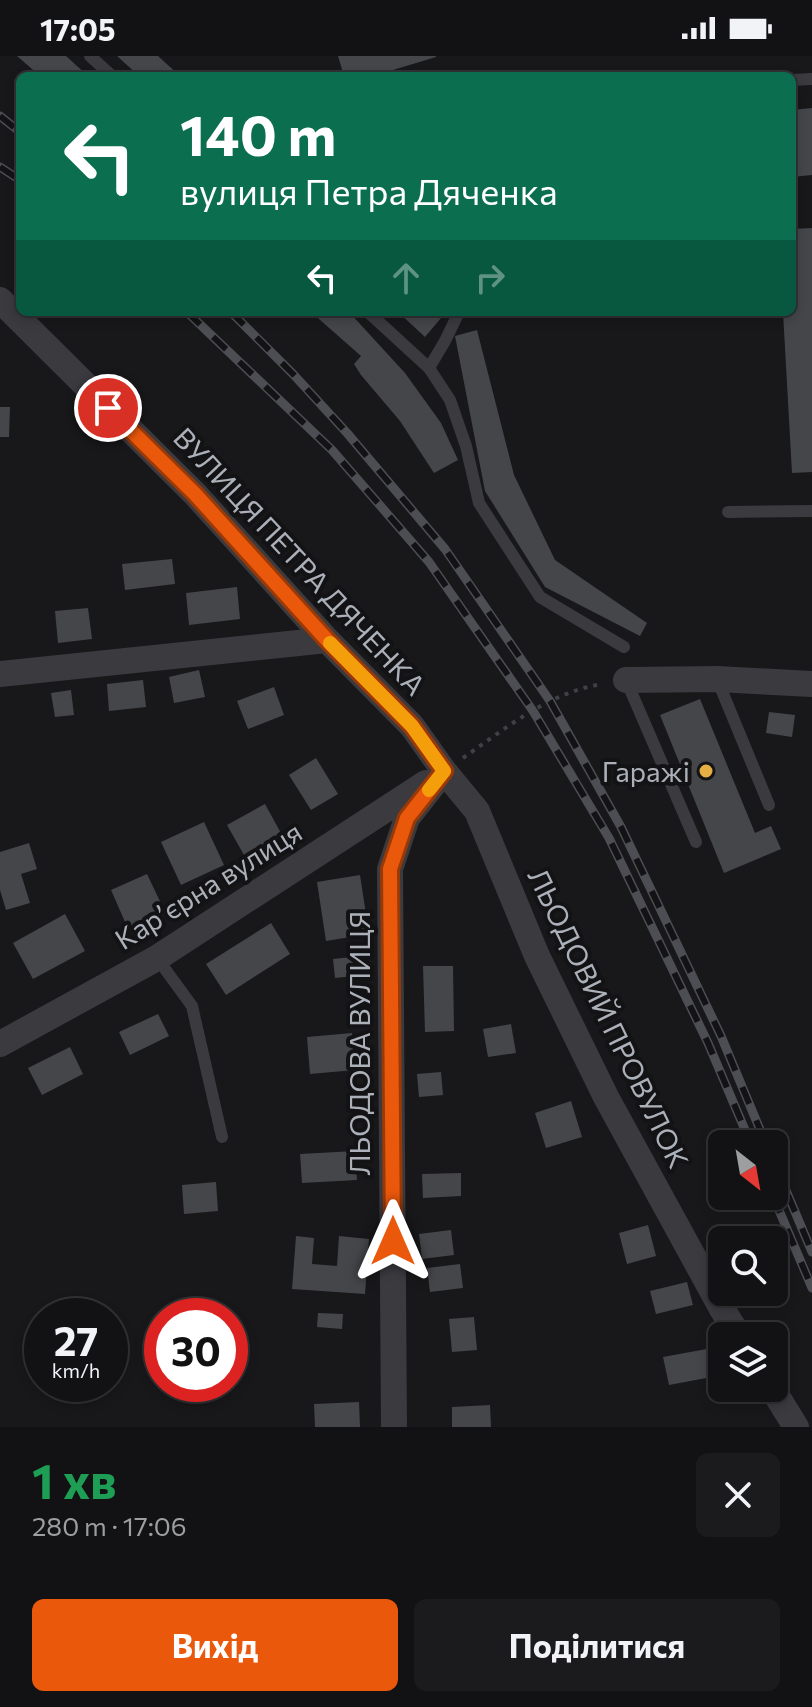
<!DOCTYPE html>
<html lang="uk">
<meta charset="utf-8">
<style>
body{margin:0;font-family:Commissioner,sans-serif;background:#1b1b1d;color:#f1f3f6;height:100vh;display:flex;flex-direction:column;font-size:30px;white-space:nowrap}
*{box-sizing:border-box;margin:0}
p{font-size:26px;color:#9c9ea0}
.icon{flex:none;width:44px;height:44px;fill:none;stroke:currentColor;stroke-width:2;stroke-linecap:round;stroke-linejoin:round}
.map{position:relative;height:1371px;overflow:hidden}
.drawer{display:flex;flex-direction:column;background:#121214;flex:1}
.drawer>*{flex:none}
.banner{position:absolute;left:16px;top:16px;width:780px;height:244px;border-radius:12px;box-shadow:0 4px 12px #0003,0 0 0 2px #313234;background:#0b6e4f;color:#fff;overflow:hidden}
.needle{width:52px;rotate:149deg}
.controls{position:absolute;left:708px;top:1074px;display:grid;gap:16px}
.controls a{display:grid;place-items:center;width:80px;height:80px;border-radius:12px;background:#121214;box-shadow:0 4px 12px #0003,0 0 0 2px #313234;font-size:40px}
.speed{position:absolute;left:24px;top:1242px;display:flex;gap:16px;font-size:40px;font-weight:700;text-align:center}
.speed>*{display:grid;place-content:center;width:104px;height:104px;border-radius:50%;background:#121214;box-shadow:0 4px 12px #0003,0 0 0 2px #313234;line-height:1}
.speed small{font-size:20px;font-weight:400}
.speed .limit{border:12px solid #d22;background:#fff;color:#111}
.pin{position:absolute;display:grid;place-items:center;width:68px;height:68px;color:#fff;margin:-34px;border:4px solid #fff;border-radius:50%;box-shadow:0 2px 8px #0007}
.me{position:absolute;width:88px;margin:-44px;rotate:0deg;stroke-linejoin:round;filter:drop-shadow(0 0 6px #0008)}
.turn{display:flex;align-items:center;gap:28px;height:168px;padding:0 32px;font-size:36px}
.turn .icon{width:104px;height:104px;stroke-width:2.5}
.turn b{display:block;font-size:56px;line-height:68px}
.lanes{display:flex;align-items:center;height:76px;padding:0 32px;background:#0003;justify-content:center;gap:40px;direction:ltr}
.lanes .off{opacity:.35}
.round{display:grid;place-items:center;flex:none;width:84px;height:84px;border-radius:12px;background:#1b1b1d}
.summary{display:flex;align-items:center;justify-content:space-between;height:136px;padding:0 32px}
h1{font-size:48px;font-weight:700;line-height:60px;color:#1e9e55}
.button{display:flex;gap:16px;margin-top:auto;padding:16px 32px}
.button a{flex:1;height:92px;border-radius:12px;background:#ea580c;color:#fff;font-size:32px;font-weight:700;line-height:92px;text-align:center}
.button a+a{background:#1b1b1d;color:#f1f3f6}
.status{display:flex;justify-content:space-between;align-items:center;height:56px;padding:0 40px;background:#121214;direction:ltr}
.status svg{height:22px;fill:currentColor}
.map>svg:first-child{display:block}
.building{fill:#45464a}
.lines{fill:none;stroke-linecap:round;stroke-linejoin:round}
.path{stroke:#404146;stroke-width:4;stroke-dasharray:4 6;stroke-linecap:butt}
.service{stroke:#3a3a3f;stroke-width:12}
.minor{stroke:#3a3a3f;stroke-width:26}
.rail-casing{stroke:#4d4e54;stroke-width:9}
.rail{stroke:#131315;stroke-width:6;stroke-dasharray:18;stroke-linecap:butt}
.route-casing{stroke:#983908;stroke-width:20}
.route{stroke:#ea580c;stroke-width:14}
.slow{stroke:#f59e0b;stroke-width:14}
.poi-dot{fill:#e6af44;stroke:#131315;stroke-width:3}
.labels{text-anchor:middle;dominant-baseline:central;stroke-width:8;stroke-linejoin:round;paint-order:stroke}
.street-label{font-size:28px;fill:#abb0b9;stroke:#131315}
.poi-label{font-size:28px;fill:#abb0b9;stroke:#131315;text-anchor:end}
</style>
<div class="status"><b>17:05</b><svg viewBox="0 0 49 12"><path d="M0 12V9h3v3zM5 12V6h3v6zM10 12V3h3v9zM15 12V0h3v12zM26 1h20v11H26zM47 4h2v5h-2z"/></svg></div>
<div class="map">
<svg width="812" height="1371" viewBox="0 0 812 1371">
<rect width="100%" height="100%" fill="#18181a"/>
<path class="building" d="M17,0H66L88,20H40Z
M117,0H158L180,20H139Z
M338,0H436V1L373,20H344Z
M812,52V119L792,121V54Z
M812,172V416L792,417L783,256H792V173Z
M311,256H349L405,317L441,367L458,404L434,417L400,365L361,319L354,308L361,300Z
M398,256H446L425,281Z
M477,274L514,419L555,504L647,567L640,580L545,531L485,435L455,280Z
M0,351H10L9,381H0Z
M172,503L175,528L125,534L122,508Z
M237,531L240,563L189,569L186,537Z
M88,552L92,583L58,587L55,555Z
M199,614L205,641L174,647L169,621Z
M143,624L146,651L109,655L107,628Z
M274,631L284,659L248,673L237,645Z
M71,634L74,659L55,661L51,637Z
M700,643L755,777L771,770L781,793L724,817L660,659Z
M769,656L795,659L792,681L766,677Z
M316,702L338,738L311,754L289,719Z
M265,748L282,779L244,799L227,769Z
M204,766L224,809L181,829L161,786Z
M29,787L37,813L21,818L30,847L6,854L0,834V796Z
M147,818L166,858L129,875L111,834Z
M360,819L369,878L326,885L317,826Z
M65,858L85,895L33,923L13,887Z
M271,867L290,898L226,939L206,908Z
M361,900L363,919L335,922L333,903Z
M423,910H453L454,975L425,976Z
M158,958L169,980L130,999L119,976Z
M511,968L516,997L488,1001L483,973Z
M352,977L355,1014L310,1018L307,981Z
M70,991L83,1018L42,1039L28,1012Z
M441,1016L443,1039L419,1041L417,1018Z
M571,1045L582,1081L546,1092L535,1057Z
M355,1095L357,1124L302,1127L300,1098Z
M461,1117V1140L423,1142L422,1118Z
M216,1126L218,1155L184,1158L182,1129Z
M648,1169L656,1200L627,1208L619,1177Z
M451,1174L454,1199L422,1203L419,1178Z
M296,1180L314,1182L312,1208L337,1210L339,1180L369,1183L365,1238L292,1233Z
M460,1208L463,1232L430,1236L427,1212Z
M687,1226L693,1249L656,1258L650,1235Z
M318,1257L343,1258L342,1273L317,1271Z
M474,1261L477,1294L452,1296L449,1263Z
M712,1292L717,1320L669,1329L663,1301Z
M359,1346L360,1371H315L314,1348Z
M490,1349L491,1371H452V1351Z"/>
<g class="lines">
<path class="path" d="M463,702C506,672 548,637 602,628"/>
<path class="service" d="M90,0L112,20
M792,24L812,23
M368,256L429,312L450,344L466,390L479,447L540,541L624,591
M429,312L445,285L459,256
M728,456L812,455
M717,623L769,749
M626,624L696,786
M157,902L192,950L222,1081"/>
<path class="minor" d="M0,244L195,438L327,584L412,670L444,715L477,755L537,900L606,1041L722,1253L739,1280
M0,618L327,584
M626,624L717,623L812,628
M0,988L157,902L426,727
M772,1332L796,1371
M394,1371L390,813L407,762L444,715"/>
<g class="rail-casing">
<path id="rail" d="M0,60L20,76
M0,111L20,124
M187,256L332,394L429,506L533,655L609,782L708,987L751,1088
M231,256L293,318L347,377L445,493L550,645L621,771L721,980L766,1088
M774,1106L812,1196
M773,1140L812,1232"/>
</g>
<use href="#rail" class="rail"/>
</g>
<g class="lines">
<g class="route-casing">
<path id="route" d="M108,352L195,438L327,584L412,670L444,715L407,762L390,813L393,1185"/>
</g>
<use href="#route" class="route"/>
<path class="slow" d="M330,587L412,670L444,715L429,734"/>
</g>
<circle class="poi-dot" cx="706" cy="715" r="8"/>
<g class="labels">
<g class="street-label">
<text transform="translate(300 505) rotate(47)">ВУЛИЦЯ ПЕТРА ДЯЧЕНКА</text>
<text transform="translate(208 829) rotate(-32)">Карʼєрна вулиця</text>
<text transform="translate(609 962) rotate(64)">ЛЬОДОВИЙ ПРОВУЛОК</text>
<text transform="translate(359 987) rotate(-90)">ЛЬОДОВА ВУЛИЦЯ</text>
</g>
<g class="poi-label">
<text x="690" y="715">Гаражі</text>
</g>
</g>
</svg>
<div class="controls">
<a><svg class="needle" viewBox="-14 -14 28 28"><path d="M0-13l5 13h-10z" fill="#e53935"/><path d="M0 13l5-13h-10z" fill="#9c9ea0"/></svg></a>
<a><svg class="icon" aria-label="search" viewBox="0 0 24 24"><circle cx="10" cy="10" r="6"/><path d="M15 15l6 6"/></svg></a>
<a><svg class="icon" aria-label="layers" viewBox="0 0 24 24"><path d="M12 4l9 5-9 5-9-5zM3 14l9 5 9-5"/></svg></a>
</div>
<div class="speed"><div>27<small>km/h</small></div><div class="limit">30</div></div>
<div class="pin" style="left:108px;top:352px;background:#d93025"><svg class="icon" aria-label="arrive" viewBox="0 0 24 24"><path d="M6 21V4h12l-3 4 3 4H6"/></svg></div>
<svg class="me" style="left:393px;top:1185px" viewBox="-20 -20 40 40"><path d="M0-17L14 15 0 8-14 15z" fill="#ea580c" stroke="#fff" stroke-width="4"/></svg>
<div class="banner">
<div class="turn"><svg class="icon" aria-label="left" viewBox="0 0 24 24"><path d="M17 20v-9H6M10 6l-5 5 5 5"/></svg><div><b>140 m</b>вулиця Петра Дяченка</div></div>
<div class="lanes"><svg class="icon" aria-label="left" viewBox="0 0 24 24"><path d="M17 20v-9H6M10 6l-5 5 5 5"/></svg><svg class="icon off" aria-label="ahead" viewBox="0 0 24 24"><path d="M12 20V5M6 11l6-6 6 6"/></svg><svg class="icon off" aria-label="right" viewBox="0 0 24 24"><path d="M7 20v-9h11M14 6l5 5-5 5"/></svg></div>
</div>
</div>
<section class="drawer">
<div class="summary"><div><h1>1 хв</h1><p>280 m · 17:06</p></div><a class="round"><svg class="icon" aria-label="close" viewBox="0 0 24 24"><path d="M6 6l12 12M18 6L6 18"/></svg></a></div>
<div class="button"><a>Вихід</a><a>Поділитися</a></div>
</section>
